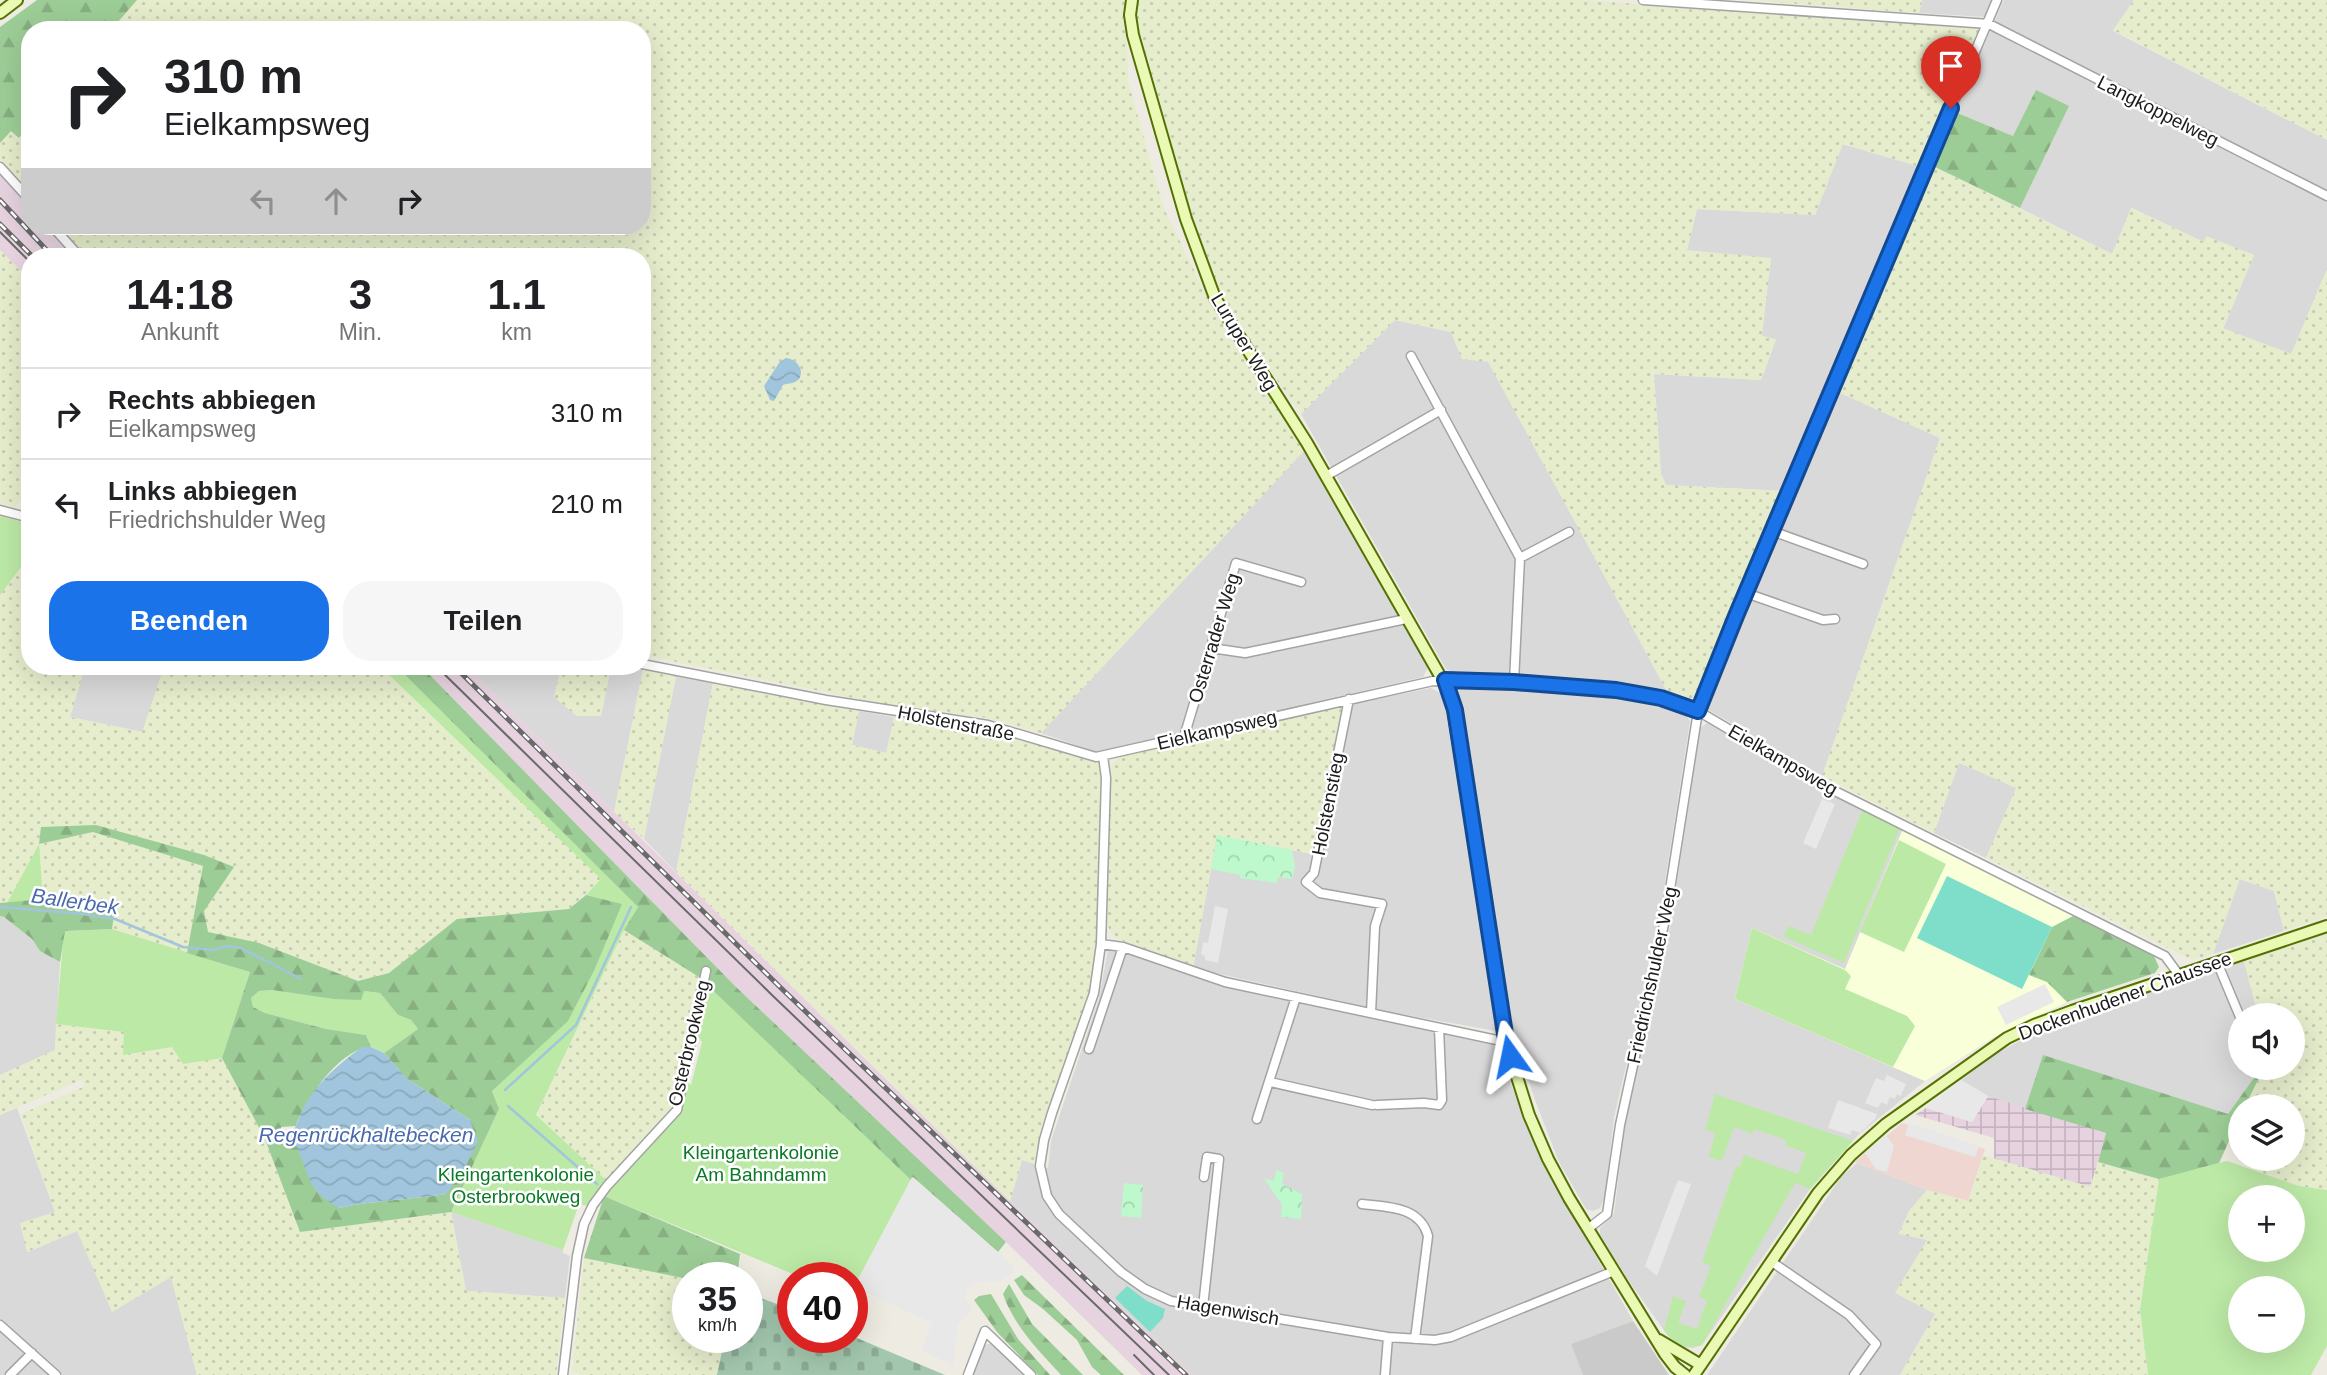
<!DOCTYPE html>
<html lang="de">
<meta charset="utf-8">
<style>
body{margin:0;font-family:Arial,sans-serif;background:#f6f6f6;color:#202124;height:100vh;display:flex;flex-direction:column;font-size:26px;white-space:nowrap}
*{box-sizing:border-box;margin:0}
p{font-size:23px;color:#757577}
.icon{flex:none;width:38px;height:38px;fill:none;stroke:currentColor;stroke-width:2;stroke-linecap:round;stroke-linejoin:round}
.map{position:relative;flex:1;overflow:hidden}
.side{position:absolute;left:21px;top:248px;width:630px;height:427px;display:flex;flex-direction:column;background:#fff;border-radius:28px;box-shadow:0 7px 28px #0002}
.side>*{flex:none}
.banner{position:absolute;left:21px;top:21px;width:630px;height:214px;border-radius:28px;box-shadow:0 7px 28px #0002;background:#fff;color:#202124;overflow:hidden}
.tools{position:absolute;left:2228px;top:1003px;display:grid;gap:14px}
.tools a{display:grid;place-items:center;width:77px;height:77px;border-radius:50%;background:#fff;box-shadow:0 7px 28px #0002;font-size:35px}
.speed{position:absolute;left:672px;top:1262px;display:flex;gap:14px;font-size:35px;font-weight:700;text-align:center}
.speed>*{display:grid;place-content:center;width:91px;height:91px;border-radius:50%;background:#fff;box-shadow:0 7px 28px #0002;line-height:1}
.speed small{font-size:18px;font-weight:400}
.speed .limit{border:10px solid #d22;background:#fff;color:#111}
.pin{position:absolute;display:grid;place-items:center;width:60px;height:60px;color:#fff;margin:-72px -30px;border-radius:50% 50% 50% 0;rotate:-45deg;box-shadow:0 0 7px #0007}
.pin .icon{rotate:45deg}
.me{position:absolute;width:77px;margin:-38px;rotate:348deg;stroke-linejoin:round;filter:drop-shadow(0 0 5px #0008)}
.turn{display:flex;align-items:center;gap:24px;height:147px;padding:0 28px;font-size:32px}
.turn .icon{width:91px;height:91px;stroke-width:2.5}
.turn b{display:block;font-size:49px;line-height:60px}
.lanes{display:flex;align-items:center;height:66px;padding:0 28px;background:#0003;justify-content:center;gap:35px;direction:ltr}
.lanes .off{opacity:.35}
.eta{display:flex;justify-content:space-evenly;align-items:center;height:119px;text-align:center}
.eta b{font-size:42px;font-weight:600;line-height:49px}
.button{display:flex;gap:14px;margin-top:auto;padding:14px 28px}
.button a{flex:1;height:80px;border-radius:28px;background:#1a73e8;color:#fff;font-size:28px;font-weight:600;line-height:80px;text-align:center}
.button a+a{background:#f6f6f6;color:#202124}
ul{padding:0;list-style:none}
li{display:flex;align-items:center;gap:21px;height:91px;padding:0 28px;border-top:2px solid #e0e0e0}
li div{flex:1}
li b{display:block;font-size:26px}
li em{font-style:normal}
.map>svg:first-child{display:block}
.residential{fill:#dad9d9}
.commercial{fill:#efd6d0}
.industrial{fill:url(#industrial-grid)}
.education{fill:#f9ffd9}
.religious{fill:#cacaca}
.railway{fill:#e7d3e0}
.farmland{fill:url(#farmland-dots)}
.grass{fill:#bce9a6;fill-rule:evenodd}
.forest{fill:url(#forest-firs);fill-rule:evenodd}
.cemetery{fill:url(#cemetery-stones)}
.park{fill:url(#park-crowns)}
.pitch{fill:#7edec9}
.parking{fill:#e8e8e8}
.water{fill:url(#water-waves)}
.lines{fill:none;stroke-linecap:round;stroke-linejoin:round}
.stream{stroke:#a1c5dc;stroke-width:2.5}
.street-casing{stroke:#a3a3a3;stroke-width:11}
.secondary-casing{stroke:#547204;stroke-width:14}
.street{stroke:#fff;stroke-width:8}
.secondary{stroke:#eaf9b4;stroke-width:10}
.tram{stroke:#6a6a6a;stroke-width:2}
.rail-casing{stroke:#6a6a6a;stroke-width:5}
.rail{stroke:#fff;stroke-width:2.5;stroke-dasharray:8;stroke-linecap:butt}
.route-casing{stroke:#114b97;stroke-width:18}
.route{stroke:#1a73e8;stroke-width:12}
.labels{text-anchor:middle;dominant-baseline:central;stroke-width:5;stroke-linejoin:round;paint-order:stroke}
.street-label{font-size:19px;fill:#1c1c1c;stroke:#fff}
.park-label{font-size:19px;fill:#0a7a26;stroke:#fff}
.water-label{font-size:21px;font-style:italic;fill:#496aac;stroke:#fff}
</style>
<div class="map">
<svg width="2327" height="1375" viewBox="0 0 2327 1375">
<defs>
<pattern id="industrial-grid" width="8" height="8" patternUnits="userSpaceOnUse" patternTransform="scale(1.75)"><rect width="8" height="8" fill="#e7d3e0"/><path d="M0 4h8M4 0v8" fill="none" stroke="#c6b5c0"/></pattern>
<pattern id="farmland-dots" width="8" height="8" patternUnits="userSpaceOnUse" patternTransform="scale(1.75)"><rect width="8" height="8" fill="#e5edcc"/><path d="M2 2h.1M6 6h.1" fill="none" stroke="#c4cbaf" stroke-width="1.8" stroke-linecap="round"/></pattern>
<pattern id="forest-firs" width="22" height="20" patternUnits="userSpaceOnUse" patternTransform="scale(1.75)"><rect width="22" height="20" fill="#9dcd96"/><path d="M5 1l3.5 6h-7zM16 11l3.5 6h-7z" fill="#87af81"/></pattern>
<pattern id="cemetery-stones" width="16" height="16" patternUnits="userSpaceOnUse" patternTransform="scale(1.75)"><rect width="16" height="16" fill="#a3c7ae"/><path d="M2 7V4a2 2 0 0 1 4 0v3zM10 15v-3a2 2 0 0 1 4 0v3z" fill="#8caa95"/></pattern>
<pattern id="park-crowns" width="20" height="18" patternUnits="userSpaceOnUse" patternTransform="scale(1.75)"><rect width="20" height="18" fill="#bdf9cc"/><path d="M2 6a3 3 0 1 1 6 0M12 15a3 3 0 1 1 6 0" fill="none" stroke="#a2d5af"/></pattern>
<pattern id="water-waves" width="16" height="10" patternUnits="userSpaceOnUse" patternTransform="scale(1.75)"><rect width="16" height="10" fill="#a1c5dc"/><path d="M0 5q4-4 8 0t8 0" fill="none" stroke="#8aa9bc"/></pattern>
</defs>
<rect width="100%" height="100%" fill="#eeece2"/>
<path class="residential" d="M1922,0H1992L1985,17L1919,13Z
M2004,0H2134L2113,31L2327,140V269L2291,355L2223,329L2254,255L2206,237L2204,242L2132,208L2112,254L2020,208L2068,106L2013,136L1955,112Z
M1842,144L1921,167L1783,491L1666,485L1661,474L1654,374L1761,380L1776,340L1762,336L1687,250L1697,209L1815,215Z
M1395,320L1451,332L1462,359L1488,361L1668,693L1621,685L1452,672L1446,669L1301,414Z
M1838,392L1940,438L1822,776L1705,708Z
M1305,450L1403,624L1429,665L1423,677L1096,752L1041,733Z
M85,667H164L143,732L70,717Z
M467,667H561L554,697L577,716H601L611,667L643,670L614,812Z
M676,676L713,683L676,872L644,839Z
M1465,686L1568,691L1643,700L1684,712L1690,721L1656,941L1614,1117L1605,1197L1600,1208L1593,1211L1586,1209L1559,1162L1535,1100L1513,1033L1459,691Z
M1431,688L1442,694L1448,711L1491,972L1498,1029L1496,1031L1390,1012L1193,968L1217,835L1311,854L1342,706Z
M859,711L894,717L887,753L852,745Z
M1707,723L1802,778L1903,829L1845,970L1735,999L1925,1081L1858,1135L1810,1189L1702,1345L1693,1348L1684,1347L1668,1336L1629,1281L1600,1234V1228L1614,1214L1625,1123L1671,923L1700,728Z
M1959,762L2017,788L1986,858L1934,833Z
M2239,879L2274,891L2284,931L2213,954Z
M0,916L4,917L32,939L40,951L60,962L55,1050L0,1075Z
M1114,947L1225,987L1493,1045L1502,1051L1508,1077L1539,1156L1633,1321L1571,1344L1583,1375H1188L1010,1201L1022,1160L1048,1168L1051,1141L1099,998L1108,950Z
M2244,961L2258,1015H2240V1068H2261L2228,1114L2043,1056L2025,1109L1988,1096L1961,1080L1999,1052L2042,1029L2080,1014Z
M17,1108L55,1212L28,1252L77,1231L171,1277L197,1375H0V1115Z
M1857,1163L1927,1190L1909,1211L1899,1233L1928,1240L1935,1314L1900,1375H1707L1841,1177Z
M451,1212L563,1250V1253L570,1256L565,1298L466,1291Z
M997,1342L1031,1375H972L984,1345Z"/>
<path class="commercial" d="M1902,1123L1985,1149L1968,1201L1927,1190L1855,1162Z"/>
<path class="industrial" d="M1988,1096L2106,1133L2091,1187L1994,1159V1138L1915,1115L1926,1108L1972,1122Z"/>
<path class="education" d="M1903,829L2153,954L2159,967L2155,973L2067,1002L1994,1037L1925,1081L1735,999L1752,928L1845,969Z"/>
<path class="religious" d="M1633,1321L1669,1375H1583L1571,1344Z"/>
<path class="railway" d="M0,174L30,208V226H46L73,257H30V280L0,250Z
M422,667H467L1010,1201L1192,1375H1142L1006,1242L735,986Z"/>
<path class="farmland" d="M137,0H1126L1123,19L1127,40L1128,81L1164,209L1211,305L1305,450L1041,733L988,718L883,704L642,655V257H88L59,226H642V30H111Z
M1137,0H1580L1974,27L1978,29V34L1921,167L1843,144L1815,215L1697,209L1687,250L1771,258L1762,336L1776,339L1761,380L1654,374L1661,474L1666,485L1783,491L1696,696L1688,700L1668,693L1488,362L1462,359L1451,332L1395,320L1301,414L1217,296L1190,215L1136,29Z
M1748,0H1922L1919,13Z
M2134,0H2327V140L2113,30Z
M30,125V192L0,159V143L11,130L19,138Z
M1933,166L2112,254L2131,208L2204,242L2206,236L2254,255L2223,328L2291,354L2327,269V916L2284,931L2274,891L2240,879L2213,954L2192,960L1986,858L2016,788L1959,763L1934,833L1822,776L1940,438L1838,392Z
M0,250L30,280V489L15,507L0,503Z
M30,555V667H85L70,717L142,732L164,667H381L602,879L569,909L457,919L389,973L358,981L259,943L208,932L204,911L233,867L204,855L96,825L40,844L93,831L204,866L187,953L112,929L114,915L43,899L39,846L7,903H0V595Z
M561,667H611L601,716H577L554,697Z
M643,670L676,676L644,839L614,812Z
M713,683L859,711L852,745L886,753L894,717L929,716L953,719L1103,756L1101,944L1094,993L1040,1166L1022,1160L1010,1201L676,872Z
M1342,706L1312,854L1217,836L1193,968L1115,938L1105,922L1110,770L1113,762L1121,756Z
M624,930L699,977L673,1109L607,1181L536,1116Z
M2327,934V1190L2299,1186L2249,1168L2241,1159L2292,1158V1106H2245L2264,1068H2292V1015H2258L2244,961Z
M56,1024L125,1032L124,1055L172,1046L210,1059L222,1058L265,1139L300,1232L451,1212L466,1291L565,1298L556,1375H197L171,1277L112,1312L77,1231L27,1252L20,1223L55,1212L21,1114L83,1087V1079L0,1115V1075L55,1050Z
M1983,1155L2090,1187L2098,1162L2159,1179L2140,1310L2148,1375H1900L1935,1314L1895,1293L1927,1240L1899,1234L1909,1211L1927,1190L1968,1201Z
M584,1258L688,1279V1337H725L717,1375H583L572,1372Z"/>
<path class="grass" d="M0,516L30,524V555L0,595Z
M381,667H397L638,907L624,930L536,1115L607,1181L596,1192L588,1206L579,1204L563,1250L451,1212L499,1109L492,1091L568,1020L594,971L621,904L586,895L601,879Z
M1863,809L1900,828L1844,963L1784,937L1788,926L1811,935Z
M1899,840L1946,864L1904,952L1860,932Z
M39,844L43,899L7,903Z
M1752,928L1845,970L1851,976L1845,989L1907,1016L1915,1026L1893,1067L1735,999Z
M112,929L250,972L222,1058L183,1064L172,1047L123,1055L124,1032L56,1024L64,931Z
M707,984L911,1180L854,1287H852V1278L800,1277L604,1196L680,1113L687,1082L691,1085L702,1042L697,1035Z
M272,990L333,999L364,991L380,993L398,1015L411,1020L418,1029L384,1053L371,1047L366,1035L326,1029L265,1013L253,1007L251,998L259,991Z
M1715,1094L1853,1141L1810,1189L1795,1183L1702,1345C1687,1350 1674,1344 1664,1330L1673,1296L1686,1301L1678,1323L1697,1329L1707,1300L1699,1297L1711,1266L1702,1262L1736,1166L1740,1167L1744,1155L1798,1174L1806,1153L1785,1145L1786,1140L1754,1129L1752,1134L1734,1127L1722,1161L1709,1157L1715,1133L1705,1130Z
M2227,1161L2299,1186L2327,1190V1346L2311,1375H2148L2140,1310L2159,1179ZM2240,1197H2292V1250H2240ZM2240,1288H2292V1340H2240Z"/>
<path class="forest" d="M37,0H137L111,30H30V125L19,138L11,131L0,143V27Z
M2036,90L2069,106L2020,208L1933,166L1955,112L2013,136Z
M397,667H422L735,986L1006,1242L998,1252L913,1177L911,1180L699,977L624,930L638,907Z
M96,825L204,855L234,867L204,911L208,932L259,943L358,981L389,973L457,919L569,909L586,895L622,904L594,971L568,1021L492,1091L499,1109L451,1212L300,1232L265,1139L222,1058L250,972L187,953L203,866L93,832L39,844L41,827ZM272,990L333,999L361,1000L364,991L380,993L398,1015L411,1020L418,1029L384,1053L406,1078L470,1120L446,1194C410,1200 374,1200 339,1208L298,1149L293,1135L281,1137V1127L296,1126C305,1099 341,1048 371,1047L366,1035L326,1029L265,1013L253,1007L251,998L259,991Z
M43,899L114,915L112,929L65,931L60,962L40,951L32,939L4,917L0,916V903Z
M2075,915L2153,954L2159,967L2155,973L2067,1002L2047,982L2029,975L2052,927Z
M2043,1055L2228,1114L2261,1068H2264L2245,1106H2240V1117L2219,1163L2159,1179L2098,1162L2106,1133L2025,1109Z
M604,1196L740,1254L737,1277L688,1278V1279L584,1258Z
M1022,1275L1036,1289L1124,1375H1101L1092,1367L1077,1340L1043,1309L1024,1295L1014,1280Z
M1009,1284L1032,1324L1083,1375H1061C1038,1350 1014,1326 1003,1294Z
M991,1294L1018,1339L1050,1375H1038L997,1332L974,1300L979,1296Z"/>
<path class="cemetery" d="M747,1293L793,1310V1337L852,1336L945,1375H717L725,1337H747Z"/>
<path class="park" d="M1217,835L1292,850L1295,866L1292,879L1278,877L1277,883L1240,878V875L1211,869Z
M1276,1170L1284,1173L1282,1184L1302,1194L1301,1219L1281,1217L1282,1205L1264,1178L1274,1181Z
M1124,1183L1143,1185L1141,1218L1121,1216Z"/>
<path class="pitch" d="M1947,876L2052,927L2022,989L1917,938Z
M1127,1286L1147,1301L1165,1309L1163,1318L1150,1332L1115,1298Z"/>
<path class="parking" d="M1822,799L1835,804L1816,849L1803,843Z
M1215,906L1228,909L1218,963L1205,960V956L1201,954L1203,942L1208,943Z
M2045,984L2054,1002L2006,1025L1997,1007Z
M1887,1075L1906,1084L1901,1096L1897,1094L1895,1099L1890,1097L1887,1105L1881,1102L1878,1108L1865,1103L1876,1078L1884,1081Z
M1961,1080L1988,1096L1972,1122L1926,1108Z
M1838,1100L1877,1114L1875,1119L1860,1133L1852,1130L1850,1135L1828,1128Z
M1909,1123L1979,1146L1975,1157L1905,1135Z
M1886,1135L1894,1146L1887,1172L1876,1169L1865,1153Z
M912,1177L1015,1267L1012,1274L999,1281L977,1282L968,1288L965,1297L972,1310L958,1324L953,1365L921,1351L932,1323L854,1287Z
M1678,1180L1691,1184L1657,1276L1645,1266Z"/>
<path class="water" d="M786,358C796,359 805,369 799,379C795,384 788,383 783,385L774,401L770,400L764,386L779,363Z
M362,1047H371L384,1053L406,1078L470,1120L478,1141L463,1171L446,1194C410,1200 374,1200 339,1208C315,1194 312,1188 303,1162C300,1154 295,1145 293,1136C293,1132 296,1125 298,1121C309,1089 335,1067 362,1047Z"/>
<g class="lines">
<path class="stream" d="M0,907L83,914L115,919L183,947L213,950L227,946L241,948L301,979
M505,1090L576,1025L631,907
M508,1106L597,1184"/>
<g class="street-casing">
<path id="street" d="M1643,0L1989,24L2327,196
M0,167L30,200
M52,226L80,257
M1411,356L1520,558L1514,682
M1326,476L1441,410
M0,510L30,518
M1772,531L1863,564
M1520,558L1569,532
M1746,593L1823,620L1835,619
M1211,648L1245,653L1406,619
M642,664L826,700L988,725L1096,757L1433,681L1514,682L1616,690L1661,698L1698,711L1825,786L2165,956L2179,975
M1349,699L1314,873L1306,882L1320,893L1382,904L1375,926L1371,1013
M1184,737L1236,563L1301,582
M1103,756L1106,778L1101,944L1094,993L1052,1113L1044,1140L1040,1166L1047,1196L1059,1214L1121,1272L1145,1289L1171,1301L1388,1337L1435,1340L1451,1337L1614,1271
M1101,944L1123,947L1225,982L1506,1042
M2217,962L2240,1017
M1089,1049L1123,947
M1270,1082L1372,1105
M1377,1105L1424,1103L1439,1105L1442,1100L1439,1028
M1257,1119L1296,997
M1362,1204C1387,1207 1420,1206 1428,1236L1415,1339
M1589,1228L1607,1214L1620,1125L1666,915L1698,711L1702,696L1997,0
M1772,1262L1849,1315L1876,1344L1854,1375
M1203,1307L1219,1159L1207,1157L1204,1177
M0,1325L56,1375
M10,1375L32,1353
M563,1375L577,1256L584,1224L593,1205L607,1186L677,1110L706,971
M968,1375L985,1331L1031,1375
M1385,1375L1388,1337"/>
</g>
<g class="secondary-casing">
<path id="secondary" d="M1132,0L1130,15L1133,35L1186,219L1215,298L1307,443L1451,695L1506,1042L1529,1115L1548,1159L1569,1198L1665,1354L1675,1367L1685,1375
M0,13L17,0
M1659,1340L1701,1365
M1694,1375L1818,1193L1851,1155L1886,1124L2007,1038L2034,1025L2072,1011L2327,926"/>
</g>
<use href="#street" class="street"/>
<use href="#secondary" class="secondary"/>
<path class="tram" d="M0,232L30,262
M437,667L773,996L1169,1375
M1134,1355L1154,1375"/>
<g class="rail-casing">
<path id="rail" d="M0,200L53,257
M0,224L33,257
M455,667L782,989L1186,1375"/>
</g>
<use href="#rail" class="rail"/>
</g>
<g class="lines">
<g class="route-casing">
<path id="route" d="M1510,1056L1505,1034L1455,710L1445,680L1514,682L1616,690L1661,698L1698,711L1736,616L1951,108"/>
</g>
<use href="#route" class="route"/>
</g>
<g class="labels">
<g class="street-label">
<text transform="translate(2158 111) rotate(27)">Langkoppelweg</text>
<text transform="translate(1244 342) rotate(59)">Luruper Weg</text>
<text transform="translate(1214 638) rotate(-73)">Osterrader Weg</text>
<text transform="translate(956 723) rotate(11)">Holstenstraße</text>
<text transform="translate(1217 730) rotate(-13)">Eielkampsweg</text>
<text transform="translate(1783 760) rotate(30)">Eielkampsweg</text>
<text transform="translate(1328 804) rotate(-79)">Holstenstieg</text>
<text transform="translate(1652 975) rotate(-78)">Friedrichshulder Weg</text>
<text transform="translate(2125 996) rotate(-20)">Dockenhudener Chaussee</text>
<text transform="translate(689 1043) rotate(-77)">Osterbrookweg</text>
<text transform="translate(1228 1310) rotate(10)">Hagenwisch</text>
</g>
<g class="park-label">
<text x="761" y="1152">Kleingartenkolonie<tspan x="761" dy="22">Am Bahndamm</tspan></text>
<text x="516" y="1174">Kleingartenkolonie<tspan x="516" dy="22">Osterbrookweg</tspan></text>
</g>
<g class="water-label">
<text transform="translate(75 901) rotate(8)">Ballerbek</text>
<text x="366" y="1134">Regenrückhaltebecken</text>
</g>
</g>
</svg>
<div class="tools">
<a><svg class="icon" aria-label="sound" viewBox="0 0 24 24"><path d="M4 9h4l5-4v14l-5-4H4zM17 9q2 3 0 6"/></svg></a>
<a><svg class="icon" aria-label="layers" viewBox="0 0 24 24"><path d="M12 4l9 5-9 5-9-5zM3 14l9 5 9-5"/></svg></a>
<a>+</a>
<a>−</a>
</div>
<div class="speed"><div>35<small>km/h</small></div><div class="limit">40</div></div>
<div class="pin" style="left:1951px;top:108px;background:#d93025"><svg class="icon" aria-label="arrive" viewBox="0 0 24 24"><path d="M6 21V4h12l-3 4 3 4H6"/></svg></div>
<svg class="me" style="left:1510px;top:1056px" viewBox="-20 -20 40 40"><path d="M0-17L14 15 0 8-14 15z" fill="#1a73e8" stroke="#fff" stroke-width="4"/></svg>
<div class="banner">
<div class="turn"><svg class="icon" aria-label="right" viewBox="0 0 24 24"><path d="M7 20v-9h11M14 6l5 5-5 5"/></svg><div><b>310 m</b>Eielkampsweg</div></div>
<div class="lanes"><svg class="icon off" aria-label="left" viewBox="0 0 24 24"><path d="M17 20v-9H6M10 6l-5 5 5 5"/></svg><svg class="icon off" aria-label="ahead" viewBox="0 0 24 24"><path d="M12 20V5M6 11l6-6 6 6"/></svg><svg class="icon" aria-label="right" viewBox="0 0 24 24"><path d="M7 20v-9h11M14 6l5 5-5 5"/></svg></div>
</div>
<section class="side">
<div class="eta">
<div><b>14:18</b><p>Ankunft</p></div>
<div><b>3</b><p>Min.</p></div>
<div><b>1.1</b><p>km</p></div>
</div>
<ul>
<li><svg class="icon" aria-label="right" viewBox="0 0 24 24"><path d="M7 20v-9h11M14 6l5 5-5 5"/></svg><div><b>Rechts abbiegen</b><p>Eielkampsweg</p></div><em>310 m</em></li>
<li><svg class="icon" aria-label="left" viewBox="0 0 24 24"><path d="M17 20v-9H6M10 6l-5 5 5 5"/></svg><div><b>Links abbiegen</b><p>Friedrichshulder Weg</p></div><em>210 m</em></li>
</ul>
<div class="button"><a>Beenden</a><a>Teilen</a></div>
</section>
</div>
